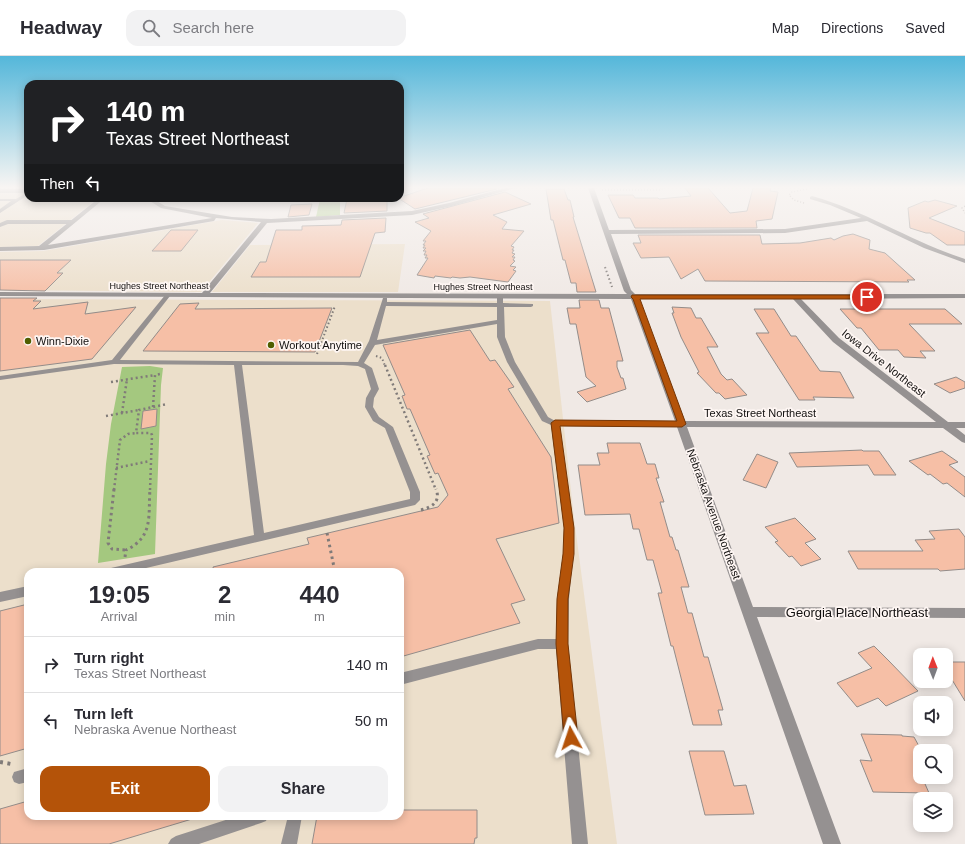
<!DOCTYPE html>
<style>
body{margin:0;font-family:Helvetica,sans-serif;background:#f2f2f3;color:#2b2b33;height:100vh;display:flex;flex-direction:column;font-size:15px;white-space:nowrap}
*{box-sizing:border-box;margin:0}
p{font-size:13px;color:#7c7c81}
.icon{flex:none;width:22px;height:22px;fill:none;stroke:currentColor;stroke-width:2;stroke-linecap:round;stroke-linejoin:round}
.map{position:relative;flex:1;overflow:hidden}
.drawer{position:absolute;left:24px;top:512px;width:380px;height:252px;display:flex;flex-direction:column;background:#fff;border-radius:12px;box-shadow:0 2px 10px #0003}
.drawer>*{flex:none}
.banner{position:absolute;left:24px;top:24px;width:380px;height:122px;border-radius:12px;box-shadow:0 2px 10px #0003;background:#202124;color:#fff;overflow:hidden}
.needle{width:26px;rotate:359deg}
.buttons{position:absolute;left:913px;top:592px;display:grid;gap:8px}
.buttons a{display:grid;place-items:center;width:40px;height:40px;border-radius:8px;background:#fff;box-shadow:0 2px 10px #0003;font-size:20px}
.pin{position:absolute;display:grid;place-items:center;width:34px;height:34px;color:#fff;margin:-17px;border:2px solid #fff;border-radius:50%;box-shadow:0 1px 4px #0007}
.me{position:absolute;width:44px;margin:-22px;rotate:355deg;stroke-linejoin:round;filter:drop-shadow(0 0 3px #0008)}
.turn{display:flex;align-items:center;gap:14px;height:84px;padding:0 16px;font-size:18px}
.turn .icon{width:52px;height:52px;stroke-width:2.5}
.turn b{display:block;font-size:28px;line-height:34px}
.then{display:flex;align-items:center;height:38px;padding:0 16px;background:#0003;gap:8px;font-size:15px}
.eta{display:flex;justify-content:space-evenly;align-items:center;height:68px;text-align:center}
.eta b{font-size:24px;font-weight:600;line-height:28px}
.action{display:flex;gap:8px;margin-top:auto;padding:8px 16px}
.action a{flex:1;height:46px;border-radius:12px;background:#b45309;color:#fff;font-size:16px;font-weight:600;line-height:46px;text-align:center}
.action a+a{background:#f2f2f3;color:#2b2b33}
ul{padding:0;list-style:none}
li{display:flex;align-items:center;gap:12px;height:56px;padding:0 16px;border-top:1px solid #e1e1e2}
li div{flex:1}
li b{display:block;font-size:15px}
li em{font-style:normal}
header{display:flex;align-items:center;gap:24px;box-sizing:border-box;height:56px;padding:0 20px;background:#fff;border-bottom:1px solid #e1e1e2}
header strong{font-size:19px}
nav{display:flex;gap:22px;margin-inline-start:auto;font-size:14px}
.search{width:280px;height:36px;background:#f2f2f3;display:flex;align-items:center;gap:10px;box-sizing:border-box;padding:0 14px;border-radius:12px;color:#7c7c81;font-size:15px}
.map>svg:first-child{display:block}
.commercial{fill:#ecdfcb;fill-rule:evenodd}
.green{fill:#a4c87f}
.building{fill:#f6bfa6;stroke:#938c89}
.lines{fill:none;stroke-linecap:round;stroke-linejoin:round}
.path-far4{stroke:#807b79;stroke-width:1.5;stroke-dasharray:1 2;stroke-linecap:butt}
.path-far3{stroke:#807b79;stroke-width:2;stroke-dasharray:1.5 2.5;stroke-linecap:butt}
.path-far2{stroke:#807b79;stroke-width:2.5;stroke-dasharray:2 3;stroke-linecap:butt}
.path-far1{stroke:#807b79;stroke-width:3;stroke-dasharray:2.5 3.5;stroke-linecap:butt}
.path{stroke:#807b79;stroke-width:4;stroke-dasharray:3 4.5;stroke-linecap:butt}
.service{fill:#959191;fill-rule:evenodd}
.minor{fill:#959191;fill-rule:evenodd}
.route{fill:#b45309;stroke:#753606}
.poi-dot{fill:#4f5e00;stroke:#fef6f3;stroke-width:1.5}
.labels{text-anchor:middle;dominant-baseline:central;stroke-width:3.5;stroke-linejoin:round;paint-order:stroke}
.far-street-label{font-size:9px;fill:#110f0e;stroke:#fef6f3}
.poi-label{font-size:11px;fill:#110f0e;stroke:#fef6f3;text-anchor:start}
.street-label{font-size:11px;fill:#110f0e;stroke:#fef6f3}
.near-street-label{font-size:13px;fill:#110f0e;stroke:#fef6f3}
</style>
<header>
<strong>Headway</strong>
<div class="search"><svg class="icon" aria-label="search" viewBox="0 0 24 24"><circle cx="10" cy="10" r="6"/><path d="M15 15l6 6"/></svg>Search here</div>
<nav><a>Map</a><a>Directions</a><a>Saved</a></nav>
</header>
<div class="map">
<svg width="965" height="788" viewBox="0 0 965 788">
<rect width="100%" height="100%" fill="#f0e9e5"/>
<path class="commercial" d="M0,137H28V142H98L38,190L0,191Z
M222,164L258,167L201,236L0,234V196L43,195Z
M405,188L398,236H212L250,189Z
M0,243L550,245L574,462L617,788H0ZM28,516H400V760H28Z"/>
<path class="green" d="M290,142H340V159L316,161L320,143Z
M150,310L163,312L161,329L155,498L98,507L106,408L111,368L122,311Z"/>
<path class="building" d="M428,132H497V133L415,153L398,142Z
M685,132H708L730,157L747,155L753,132H771L770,135L778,136L772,163L756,165L757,172H635L630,162H619L608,139H633L635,142H658L659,143L691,140Z
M546,133H564L568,144H570L574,161H573L596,236H577L576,227H571L565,204H563L553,164H551Z
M505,136L531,148L493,159L507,166L502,173L524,175L511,190L514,191L512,194H514L512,197L515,198L512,201H515L513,204L515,205L510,210L516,211L513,214L516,215L508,226L470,221L460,222L452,221L451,222L435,220L434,222L417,219L428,202H425L427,199H424L426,195H423L426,192H423L425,189H423L426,185H423L431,175L415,166L429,162L423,158Z
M370,142H387V155L344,157L347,143Z
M935,144L957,150L929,162L965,176V189H947L930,177H926L910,172L908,152L925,145L928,146Z
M312,148L309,159L288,161L291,149Z
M386,162L385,176L375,177L360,221H251L260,206H266L276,174H302V170L341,169L342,164Z
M171,174H198L181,195H152Z
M853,178L870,184L869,193L885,197L915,224H907L909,226L705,225L698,213L681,223L669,201L641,202L633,187H641L638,179H760L762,188L800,187L831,182L834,184L843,180Z
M0,204H71L57,217H63L45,235L0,234Z
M0,242H37L33,245H41L33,253L88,246L85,258L136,251L92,303L0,315Z
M579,244H599L601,252H609L623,305H617V311L621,322H623L626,333L587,346L577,336L596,330L586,321L576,268H570L567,252H580Z
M199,247L195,253L332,252L315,296L143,295L180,248Z
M672,251L691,252L696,262H701L718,291H707L721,318L727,324L732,323L747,339L725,343L719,337H716L697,317L699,316L681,281L672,257H674Z
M754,253H774L791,280H796L820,315L840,316L854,342L813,341L815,344H799L756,277H769Z
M840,253H945L962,268H909L935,295H920L926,302L904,301L898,294H879L861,272H857Z
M470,274L490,305L495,304L514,331L508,333L551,401L559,467L496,483L525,544L511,548L520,567L400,601V516H214L213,511L309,488L307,482L438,451L448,439L438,417L435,418L427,400L430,399L410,353H407L402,340L405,339L383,289Z
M956,321L965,326V332L950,337L934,328Z
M157,353L156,370L141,373L143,355Z
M607,387H640L647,408H655L659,422H656L664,446H660L670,481H672L676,494H678L689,531H681L688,557H692L704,601H708L723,654H718L722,669H693L673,590H671L658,537H662L653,504H647L639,473H633L630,458L585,459L578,409H600L597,397H609Z
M862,394L863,395H879L896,419H874L868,409L797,411L789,397Z
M942,395L958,406L949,409L965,421V441L947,427L943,428L930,418L928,419L909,405Z
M757,398L778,406L766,432L743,424Z
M795,462L816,483L805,487L821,503L801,510L792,500L789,501L775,486L778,485L765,471Z
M959,473L965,481V513L940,515L938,513H858L848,495H923L915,484L935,483L929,475Z
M28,548V692L0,700V555Z
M874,590L889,605L918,635L886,650L878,642L857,651L837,627L872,612L858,597Z
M946,606H965V645L946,614Z
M861,678L902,679V680L914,681L920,692V721H922L929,737L873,736L860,704L872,705Z
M689,695H724L734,730L746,729L754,758L705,759Z
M28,745V760H192V763L109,788H0V753Z
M400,754H477V782H475L474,788H312L317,760H400Z"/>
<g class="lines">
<path class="path-far4" d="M602,134H659L665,132
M804,147L794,144L789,139L792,136L807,133
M965,150L962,152L965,157"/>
<path class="path-far3" d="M605,211L612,231
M317,298L335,250
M376,300L382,302L385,310"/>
<path class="path-far2" d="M385,309L436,434
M111,326L155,319
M153,351L155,319L160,318
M122,357L127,323
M106,360L139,354
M116,412L150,405
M114,434L120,384L128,378L136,377
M150,434L152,379L151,377H136L139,354L167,348"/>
<path class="path-far1" d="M114,433L108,487L112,493L126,494
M421,454C432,451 441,446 436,433
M327,477L335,516
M125,501L126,494C154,481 148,459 150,433"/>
<path class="path" d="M0,706L11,708L12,710"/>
<path class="service" d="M28,136V139L0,157V153L11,145H0V143H16Z
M7,164H72L75,166L72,168H8L0,171V167Z
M168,237L170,238V240L120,304L358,306L369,285L383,242H387V246L497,247V240L500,238L503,240V247L533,248V250L531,251H504L505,281L515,306L548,361L559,367L574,472L573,498L569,543L568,588L588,788H572L556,593H538L400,629V617L538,583H556L557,543L563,498L564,472L551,369L542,365L507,306L497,281V268L375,289L364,307L372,312L379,333L374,342L373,351L379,361L393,371L420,436V444L415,449L129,516H106L107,513L111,512L254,479L234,309L114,308L0,324V320L112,304L166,238ZM386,250L497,251V264L377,284ZM242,309H343L358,310L365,313L371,333L366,342L365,351L373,365L385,372L410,436V443L264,477Z
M28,530V540L0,546V536Z
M28,712V726L19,728L14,726L12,721L14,716Z
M238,760H268L266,765L261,767L199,788H168L171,783L176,780Z
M288,760H302L297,788H281Z"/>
<path class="minor" d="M505,132H515L452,150L412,159L267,167L210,237L627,238L624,235L588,132H594L609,174L785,173L861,162L830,149L810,143V141L812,140C866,155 912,186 965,203V207L924,192L867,165L785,177L611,178L631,234L635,238H965V242L801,243L839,282L948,366H965V372H956L965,379V387L962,386L943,372L687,371L753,551L965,552V562L757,561L841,788H823L677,371L555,370L550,367L555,364L675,365L631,243L0,240V236L202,237L261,166L216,162L214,165L44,194L0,195V191L39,190L99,142H105L48,189L212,162L161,152L145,142H152L165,150L183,153L232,161L271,163L412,155L449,147ZM639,243H793L833,286L936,366L685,365Z
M0,133H28V137H0Z"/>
</g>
<linearGradient id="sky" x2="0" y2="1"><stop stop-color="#54b7da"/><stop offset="0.54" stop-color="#f8f5f3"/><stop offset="1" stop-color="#f8f5f3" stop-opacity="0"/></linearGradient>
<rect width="965" height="243" fill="url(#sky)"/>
<path class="route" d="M632,239H867L870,241L867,243H640L686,368L682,371L560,370L574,472V498L568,543V588L578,682L576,687L571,689L566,687L564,682L556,588L557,543L563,498L564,472L551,367L555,364L677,365L633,243L631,241Z"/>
<g class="poi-dot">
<circle cx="28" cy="285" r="4"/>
<circle cx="271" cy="289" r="4"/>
</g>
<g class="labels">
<g class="far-street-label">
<text x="159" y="230">Hughes Street Northeast</text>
<text x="483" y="231">Hughes Street Northeast</text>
</g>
<g class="poi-label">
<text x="36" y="285">Winn-Dixie</text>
<text x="279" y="289">Workout Anytime</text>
</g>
<g class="street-label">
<text transform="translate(884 307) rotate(38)">Iowa Drive Northeast</text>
<text x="760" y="357">Texas Street Northeast</text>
<text transform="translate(714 458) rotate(70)">Nebraska Avenue Northeast</text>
</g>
<g class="near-street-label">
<text x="857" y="556">Georgia Place Northeast</text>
</g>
</g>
</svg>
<div class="buttons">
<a><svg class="needle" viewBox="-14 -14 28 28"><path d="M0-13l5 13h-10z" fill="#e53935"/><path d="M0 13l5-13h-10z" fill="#7c7c81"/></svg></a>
<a><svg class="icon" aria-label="sound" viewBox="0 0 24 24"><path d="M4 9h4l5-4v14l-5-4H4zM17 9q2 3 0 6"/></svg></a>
<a><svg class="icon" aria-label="search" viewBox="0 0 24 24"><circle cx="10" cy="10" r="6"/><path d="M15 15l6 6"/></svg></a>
<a><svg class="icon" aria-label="layers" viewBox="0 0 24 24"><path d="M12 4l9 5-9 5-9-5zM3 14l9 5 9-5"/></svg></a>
</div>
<div class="pin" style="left:867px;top:241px;background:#d93025"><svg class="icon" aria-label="arrive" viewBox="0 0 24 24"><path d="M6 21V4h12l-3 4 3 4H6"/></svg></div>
<svg class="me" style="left:571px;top:682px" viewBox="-20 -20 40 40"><path d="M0-17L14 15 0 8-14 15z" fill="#b45309" stroke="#fff" stroke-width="4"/></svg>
<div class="banner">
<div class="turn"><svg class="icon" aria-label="right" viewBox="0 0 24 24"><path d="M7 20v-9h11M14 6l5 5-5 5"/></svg><div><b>140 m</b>Texas Street Northeast</div></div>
<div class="then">Then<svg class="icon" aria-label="left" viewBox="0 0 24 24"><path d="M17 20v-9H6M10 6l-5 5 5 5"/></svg></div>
</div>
<section class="drawer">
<div class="eta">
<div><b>19:05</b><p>Arrival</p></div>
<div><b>2</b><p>min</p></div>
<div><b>440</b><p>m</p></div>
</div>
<ul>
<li><svg class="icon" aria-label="right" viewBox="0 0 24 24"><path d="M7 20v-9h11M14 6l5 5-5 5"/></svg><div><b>Turn right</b><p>Texas Street Northeast</p></div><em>140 m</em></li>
<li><svg class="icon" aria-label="left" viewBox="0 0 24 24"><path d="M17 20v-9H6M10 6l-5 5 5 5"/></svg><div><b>Turn left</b><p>Nebraska Avenue Northeast</p></div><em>50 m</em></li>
</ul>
<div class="action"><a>Exit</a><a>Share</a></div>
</section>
</div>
